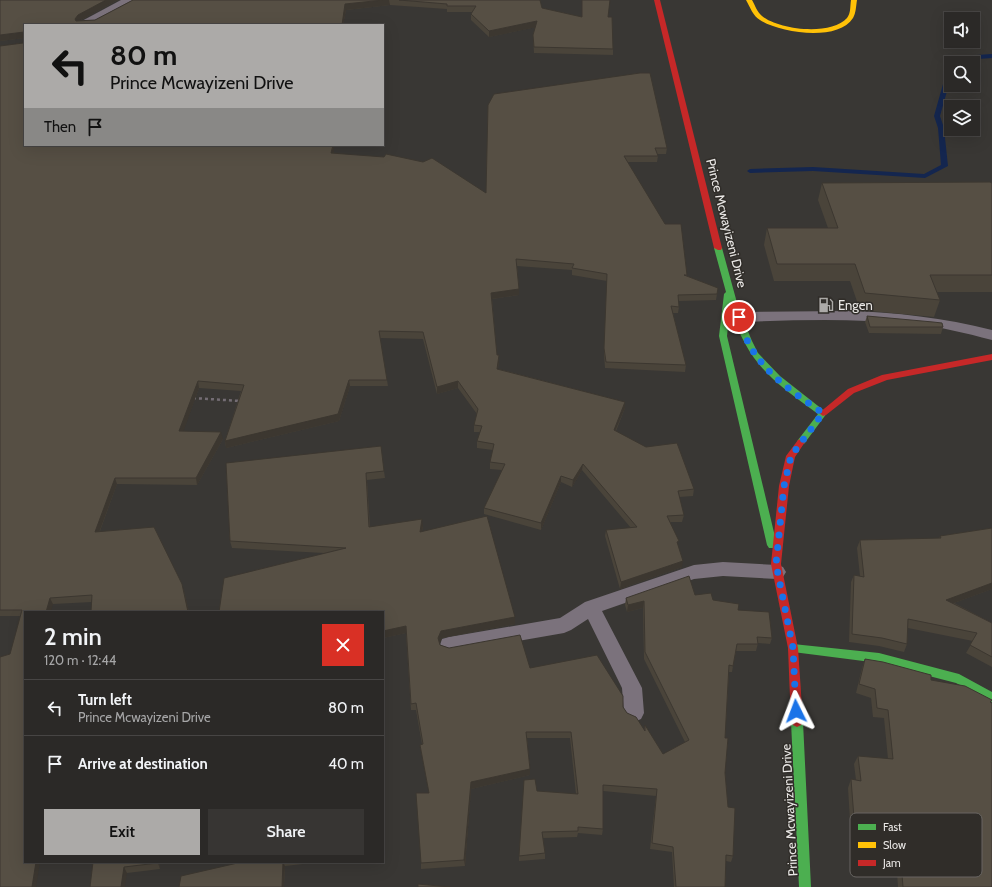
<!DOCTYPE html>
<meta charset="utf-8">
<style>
body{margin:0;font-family:Cabin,sans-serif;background:#373533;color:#f1f3f6;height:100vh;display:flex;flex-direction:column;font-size:15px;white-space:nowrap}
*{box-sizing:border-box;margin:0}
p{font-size:13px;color:#a6a6a7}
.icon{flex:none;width:22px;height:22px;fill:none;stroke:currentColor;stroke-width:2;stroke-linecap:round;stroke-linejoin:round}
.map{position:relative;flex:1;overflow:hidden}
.sheet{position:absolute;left:24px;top:611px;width:360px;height:252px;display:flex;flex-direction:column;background:#2b2927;border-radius:0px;box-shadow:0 4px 16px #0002,0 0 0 1px #474544}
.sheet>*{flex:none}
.top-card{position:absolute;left:24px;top:24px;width:360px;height:122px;border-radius:0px;box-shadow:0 4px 16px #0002,0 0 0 1px #474544;background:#acaaa8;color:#111;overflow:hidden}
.tools{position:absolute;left:944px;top:12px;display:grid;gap:8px}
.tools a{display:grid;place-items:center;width:36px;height:36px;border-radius:0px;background:#2b2927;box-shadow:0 4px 16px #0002,0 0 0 1px #474544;font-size:20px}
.pin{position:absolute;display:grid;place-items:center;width:34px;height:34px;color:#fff;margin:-17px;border:2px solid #fff;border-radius:50%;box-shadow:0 1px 4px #0007}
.me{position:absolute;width:44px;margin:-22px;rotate:357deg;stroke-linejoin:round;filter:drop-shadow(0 0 3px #0008)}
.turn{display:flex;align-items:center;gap:14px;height:84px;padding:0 20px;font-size:18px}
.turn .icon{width:52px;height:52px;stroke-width:2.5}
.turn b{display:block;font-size:28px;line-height:34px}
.then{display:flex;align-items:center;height:38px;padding:0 20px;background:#0003;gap:8px;font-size:15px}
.round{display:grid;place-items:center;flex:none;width:42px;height:42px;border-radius:0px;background:#373533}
.overview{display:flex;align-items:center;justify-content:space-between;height:68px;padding:0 20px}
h1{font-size:24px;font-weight:600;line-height:30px}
.action{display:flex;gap:8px;margin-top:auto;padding:8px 20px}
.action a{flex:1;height:46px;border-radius:0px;background:#acaaa8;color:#111;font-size:16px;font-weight:600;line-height:46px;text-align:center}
.action a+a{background:#373533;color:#f1f3f6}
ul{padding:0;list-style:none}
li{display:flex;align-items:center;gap:12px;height:56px;padding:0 20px;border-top:1px solid #474544}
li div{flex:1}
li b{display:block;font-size:15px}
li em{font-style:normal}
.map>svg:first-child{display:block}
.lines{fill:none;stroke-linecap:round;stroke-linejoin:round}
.stream{fill:#14264f;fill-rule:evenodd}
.path{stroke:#746d74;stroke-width:2.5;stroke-dasharray:3 3;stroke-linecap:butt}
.lane{fill:#7b727c;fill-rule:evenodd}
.street{fill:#7b727c;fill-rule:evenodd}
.fast{fill:#4caf50;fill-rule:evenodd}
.slow{fill:#ffc107;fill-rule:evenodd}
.jam{fill:#c62828;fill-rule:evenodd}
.wall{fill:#4a443a}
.shaded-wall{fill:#3c3730}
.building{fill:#564f44;stroke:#3c3730}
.route{stroke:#1a73e8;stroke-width:7;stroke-dasharray:0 12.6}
.labels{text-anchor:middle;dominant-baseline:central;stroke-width:3;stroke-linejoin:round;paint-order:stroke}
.street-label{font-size:13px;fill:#eae8e6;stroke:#302d29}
.poi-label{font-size:13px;fill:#eae8e6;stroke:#302d29;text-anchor:start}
.key{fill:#302d29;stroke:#686562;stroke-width:1}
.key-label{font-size:11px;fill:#eae8e6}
</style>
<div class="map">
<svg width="992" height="887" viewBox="0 0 992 887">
<rect width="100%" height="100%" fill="#393734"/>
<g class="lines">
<path class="stream" d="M992,54V58L964,60L962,63H956L960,57L962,56Z
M951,71V77L940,116L944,128L948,166L925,178L813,171L750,173L747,171L750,169L813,167L924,174L941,165L938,128L934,116L945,77Z"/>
<path class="path" d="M193,398L240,401"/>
<path class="lane" d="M847,311C896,312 944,318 992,330V340C965,333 938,326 911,324C854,318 796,320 739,322L734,320L732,317L734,314L739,312Z
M723,562L777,565L783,567L786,572L783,577L777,579L723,576L694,579L602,611L642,688L644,713L641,719L634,722L627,719L624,713L622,688L588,619L571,630L564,633L449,653L442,651L440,645L442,639L449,637L560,618L585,602L694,565Z"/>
<path class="street" d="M121,0H138L136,3L96,25H78L80,22Z"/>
<path class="fast" d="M715,246H718L722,248L739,310L752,341L758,353L780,376L827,413L804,444H798L797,442L798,440L818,414C771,380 748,364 730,307L727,336L777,545L775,548H769L767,545L719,336L724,294L726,292L714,248Z
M793,644L879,653L959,674L992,692V702L956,683L879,663L793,652L789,651L788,648L789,645Z
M797,717L801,719L803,722L811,887H799L791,722L793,719Z"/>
<path class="slow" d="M746,0H752C755,5 757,12 762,16C779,30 831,36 847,18C851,13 850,6 851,0H857C856,6 856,13 853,18C838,42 780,33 760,20C753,16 750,7 746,0Z"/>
<path class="jam" d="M654,0H660L722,248L721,250H718L714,248Z
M992,354V360L887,380L854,393L826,415L823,416L819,413L848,389L882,375Z
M801,439L805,442L795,457L789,486L781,564L798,648L803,722L801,725L797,727L793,725L791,722L788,648L771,564L779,486L786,456L798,440Z"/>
</g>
<path class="wall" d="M0,0H118L79,21L95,20L133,0H540L542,8L582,17H608L613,49V55L534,53L533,35L536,27L489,37L471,20V14L473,12H447V9L390,5L346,10L343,25H25L334,145V153L486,193L488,105L667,148L666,154H657L658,156L657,162H628L687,275V276L718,288L716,300L679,301V307L678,313H673L686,365L685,372L605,368L604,354L607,281L572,275V270L517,266L519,289V295L492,299L497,355H499V361L498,369L625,402V408L616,431L694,489L693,496L679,497L684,515L682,522H670L678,545L682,567L620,589L605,536L606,530L631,528L582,470L572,487L561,482L541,530L484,514V508L502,470L490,469V462L493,450L477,448V441L480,432H474V425L477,414L458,388L437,394L423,339L380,338L388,386H350L339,421L226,448L225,441L241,391L199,388L183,431L223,439L197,485L117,484L100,531L184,591L189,612H91L92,602L53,604L10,654L21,616H0V46L23,43L24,38L0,41Z
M822,183H992V292H937L940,300L934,317L860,310L850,281H774L764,245L767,228H828L818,200Z
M867,316L943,327L941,334L869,333L865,322Z
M226,463L384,471L385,478L367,480L370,527L423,526L422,532L515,624L442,638L439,642L440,645L449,648L530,668L623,707L627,713L644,730L645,725L663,754L685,742L644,659L643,608L627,612L625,605L626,598L695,595L713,600L738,610L772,638L770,644L758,643L756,651H736L733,666L732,672H729L725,738V773L728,807L733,856L731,862L726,861L725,887H674L672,852L650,849L656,796L603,791V829L602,835L578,833L577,837L543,838L545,853V859L519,861V856L537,791L576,794L570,738H527L530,769V775L471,789L465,866L421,869V863L429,793L421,751L420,745L422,744L416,710H411L406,633L383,638V612L324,553L232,548L230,541Z
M992,528V589L954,603L992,623V667L966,653L973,641L908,628L907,644L904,652L879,646L849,642L851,582L854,575L860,576L857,548L860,540L939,539L940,536Z
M865,659L931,680L992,700L991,702L992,887H898L896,858L852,852L848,788L851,779L856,780L854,764L858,756L888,759L884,718L873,717L871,698L856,693L862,668Z
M93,862H159L160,869L127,873Z
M242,862H321L285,866L284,887H179Z"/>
<path class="shaded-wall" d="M106,0H118L79,21L76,25L75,19L78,15Z
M383,0H389L390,5L346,10L343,25H342L345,4Z
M537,21V27L489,37V31Z
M24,32L25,38L0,41V35Z
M334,145V152L331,159V153Z
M519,289V295L491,299V293Z
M499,355V361L497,375V369Z
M349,380L350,386L339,421L226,448L225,441Z
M198,381L199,388L181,438L179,431Z
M458,381V388L437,394V387Z
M625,402V408L613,436L614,430Z
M221,432L223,439L197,485L196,478Z
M583,464L582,470L572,487L573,480Z
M561,476V482L541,530V523Z
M115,478L117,484L97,538L95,532Z
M422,519L423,526L421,539L420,532Z
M683,561L682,567L620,589L621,582Z
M992,583V589L943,607L946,600Z
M182,584L184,591L189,612H188Z
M50,598L53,604L51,612H46Z
M644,601L643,608L627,612L628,605Z
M515,617V624L442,638L439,645L438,638L441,631Z
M406,626V633L383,638V631Z
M530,769V775L471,789L465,866L464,860L471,782Z
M36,862H40L36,887H32Z
M157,862H159L160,869L158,863Z
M283,862L285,866L284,887H282Z
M124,867L127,873L125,887H121Z"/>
<path class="building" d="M0,0H106L78,15L75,19L76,21L95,20L133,0H383L345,4L342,25H25V145H333L331,153L384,157L386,154L423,162L432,158L486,193L488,105L494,94L640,73H650L667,148H655L658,156H624L665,224H681L687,275H684L718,288L717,294L678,295L679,307L671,306L686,365L606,362L604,348L607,274L572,268L574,264L516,259L519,289L491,293L497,355H499L497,369L625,402L614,430L646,447L677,443L694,489L678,491L684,515L667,516L679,541L677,542L683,561L621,582L606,530L637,527L583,464L573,480L561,476L541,523L484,508L505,464L490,462L494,444L477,441L482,426L474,425L478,409L458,381L437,387L423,332L379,331L387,380H349L338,414L225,441L244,385L198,381L179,431L221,432L196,478H115L95,532L154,527L182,584L188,612H91L92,595L50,598L46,612H25V862H36L32,887H0V657L10,654L22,610H0V46L23,43L24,32L0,35Z
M399,0H540L542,8L582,17V0H610L608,17H612L613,49L534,47L533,35L537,21L489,31L471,14L476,6H447V4Z
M990,182L992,183V275H930L940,300L865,293L855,264H777L767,228H838L822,183Z
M867,316L933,322L942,323L943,327H870Z
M381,446L384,471L366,473L369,527L422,519L420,532L487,516L515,617L441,631L438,638L440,645L449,648L520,635L530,668L597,655L623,696V707L627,713L636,717L645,731V725L663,754L689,740L645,652L644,601L628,605L626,598L689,576L695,595L711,593L713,600L739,604L738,610L769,612L772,638L757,637L758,644H737L733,666L729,665L725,738H728L725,773L728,807L735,808L733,856L726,855L725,887H676L673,847L652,843L657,789L603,785V829L578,827V831L542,832L545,853L519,856L524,780L535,779L537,791L578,794L571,732H526L530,769L471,782L464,860L421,863L416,793H429L420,745L423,744L416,703L411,704L406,626L383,631V612H219L224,578L346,548L230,541L226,463Z
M992,528V583L946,600L992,623V657L970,645L977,633L908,619L907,644L882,638L852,634L854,575L864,577L860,540L941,538L940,536Z
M865,659L883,662L931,675V680L965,686L992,700L990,702L992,703V887H903L900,850L856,844L851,779L861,781L858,756L893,759L888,710L877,708L875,689L859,684Z
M93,862H157L158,863L124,867L121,887H90Z
M242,862H283L282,887H179L181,876Z
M418,884L450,887H418Z"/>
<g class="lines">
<path class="route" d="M739,317C741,325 743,333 747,340C763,373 794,393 823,413L791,456L784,486L776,564L793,648L796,711"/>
</g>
<defs>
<g id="fuel-bare" transform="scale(1.2)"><path d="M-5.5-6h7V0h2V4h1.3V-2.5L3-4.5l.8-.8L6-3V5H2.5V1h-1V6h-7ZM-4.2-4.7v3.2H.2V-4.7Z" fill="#acaaa8" stroke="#302d29" stroke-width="2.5" paint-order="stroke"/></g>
</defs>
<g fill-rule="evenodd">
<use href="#fuel-bare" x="826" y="305"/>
</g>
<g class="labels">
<g class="street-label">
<text transform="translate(727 223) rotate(76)">Prince Mcwayizeni Drive</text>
<text transform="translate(789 810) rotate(-93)">Prince Mcwayizeni Drive</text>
</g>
<g class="poi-label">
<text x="838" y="305">Engen</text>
</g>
</g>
<rect x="850" y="813" width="132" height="64" rx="6" class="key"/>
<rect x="858" y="824" width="18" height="6" fill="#4caf50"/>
<rect x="858" y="842" width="18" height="6" fill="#ffc107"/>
<rect x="858" y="860" width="18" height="6" fill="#c62828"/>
<g class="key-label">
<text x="883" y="831">Fast</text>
<text x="883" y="849">Slow</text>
<text x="883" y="867">Jam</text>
</g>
</svg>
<div class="tools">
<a><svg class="icon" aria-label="sound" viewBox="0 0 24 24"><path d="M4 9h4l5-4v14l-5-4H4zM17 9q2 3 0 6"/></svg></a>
<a><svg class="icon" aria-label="search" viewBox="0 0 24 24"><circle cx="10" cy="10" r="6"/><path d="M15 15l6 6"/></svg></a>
<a><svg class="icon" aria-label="layers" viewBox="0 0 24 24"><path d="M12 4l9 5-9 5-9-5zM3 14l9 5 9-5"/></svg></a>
</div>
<div class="pin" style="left:739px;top:317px;background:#d93025"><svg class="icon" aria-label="arrive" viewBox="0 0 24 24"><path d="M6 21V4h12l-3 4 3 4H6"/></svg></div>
<svg class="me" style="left:796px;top:711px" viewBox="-20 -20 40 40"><path d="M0-17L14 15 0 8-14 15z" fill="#1a73e8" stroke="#fff" stroke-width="4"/></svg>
<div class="top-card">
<div class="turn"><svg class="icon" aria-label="left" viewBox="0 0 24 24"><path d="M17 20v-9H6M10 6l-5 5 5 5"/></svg><div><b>80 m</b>Prince Mcwayizeni Drive</div></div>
<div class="then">Then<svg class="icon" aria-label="arrive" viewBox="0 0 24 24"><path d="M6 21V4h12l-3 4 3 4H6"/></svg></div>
</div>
<section class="sheet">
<div class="overview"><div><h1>2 min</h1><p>120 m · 12:44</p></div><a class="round" style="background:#d93025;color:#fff"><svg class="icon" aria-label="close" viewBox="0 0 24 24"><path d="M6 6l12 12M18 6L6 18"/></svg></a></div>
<ul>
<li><svg class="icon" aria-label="left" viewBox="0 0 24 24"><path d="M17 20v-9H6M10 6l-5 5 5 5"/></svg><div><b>Turn left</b><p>Prince Mcwayizeni Drive</p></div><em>80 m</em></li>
<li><svg class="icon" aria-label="arrive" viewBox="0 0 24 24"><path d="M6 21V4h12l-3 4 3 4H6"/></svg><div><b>Arrive at destination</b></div><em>40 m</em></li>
</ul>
<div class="action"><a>Exit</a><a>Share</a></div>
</section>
</div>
